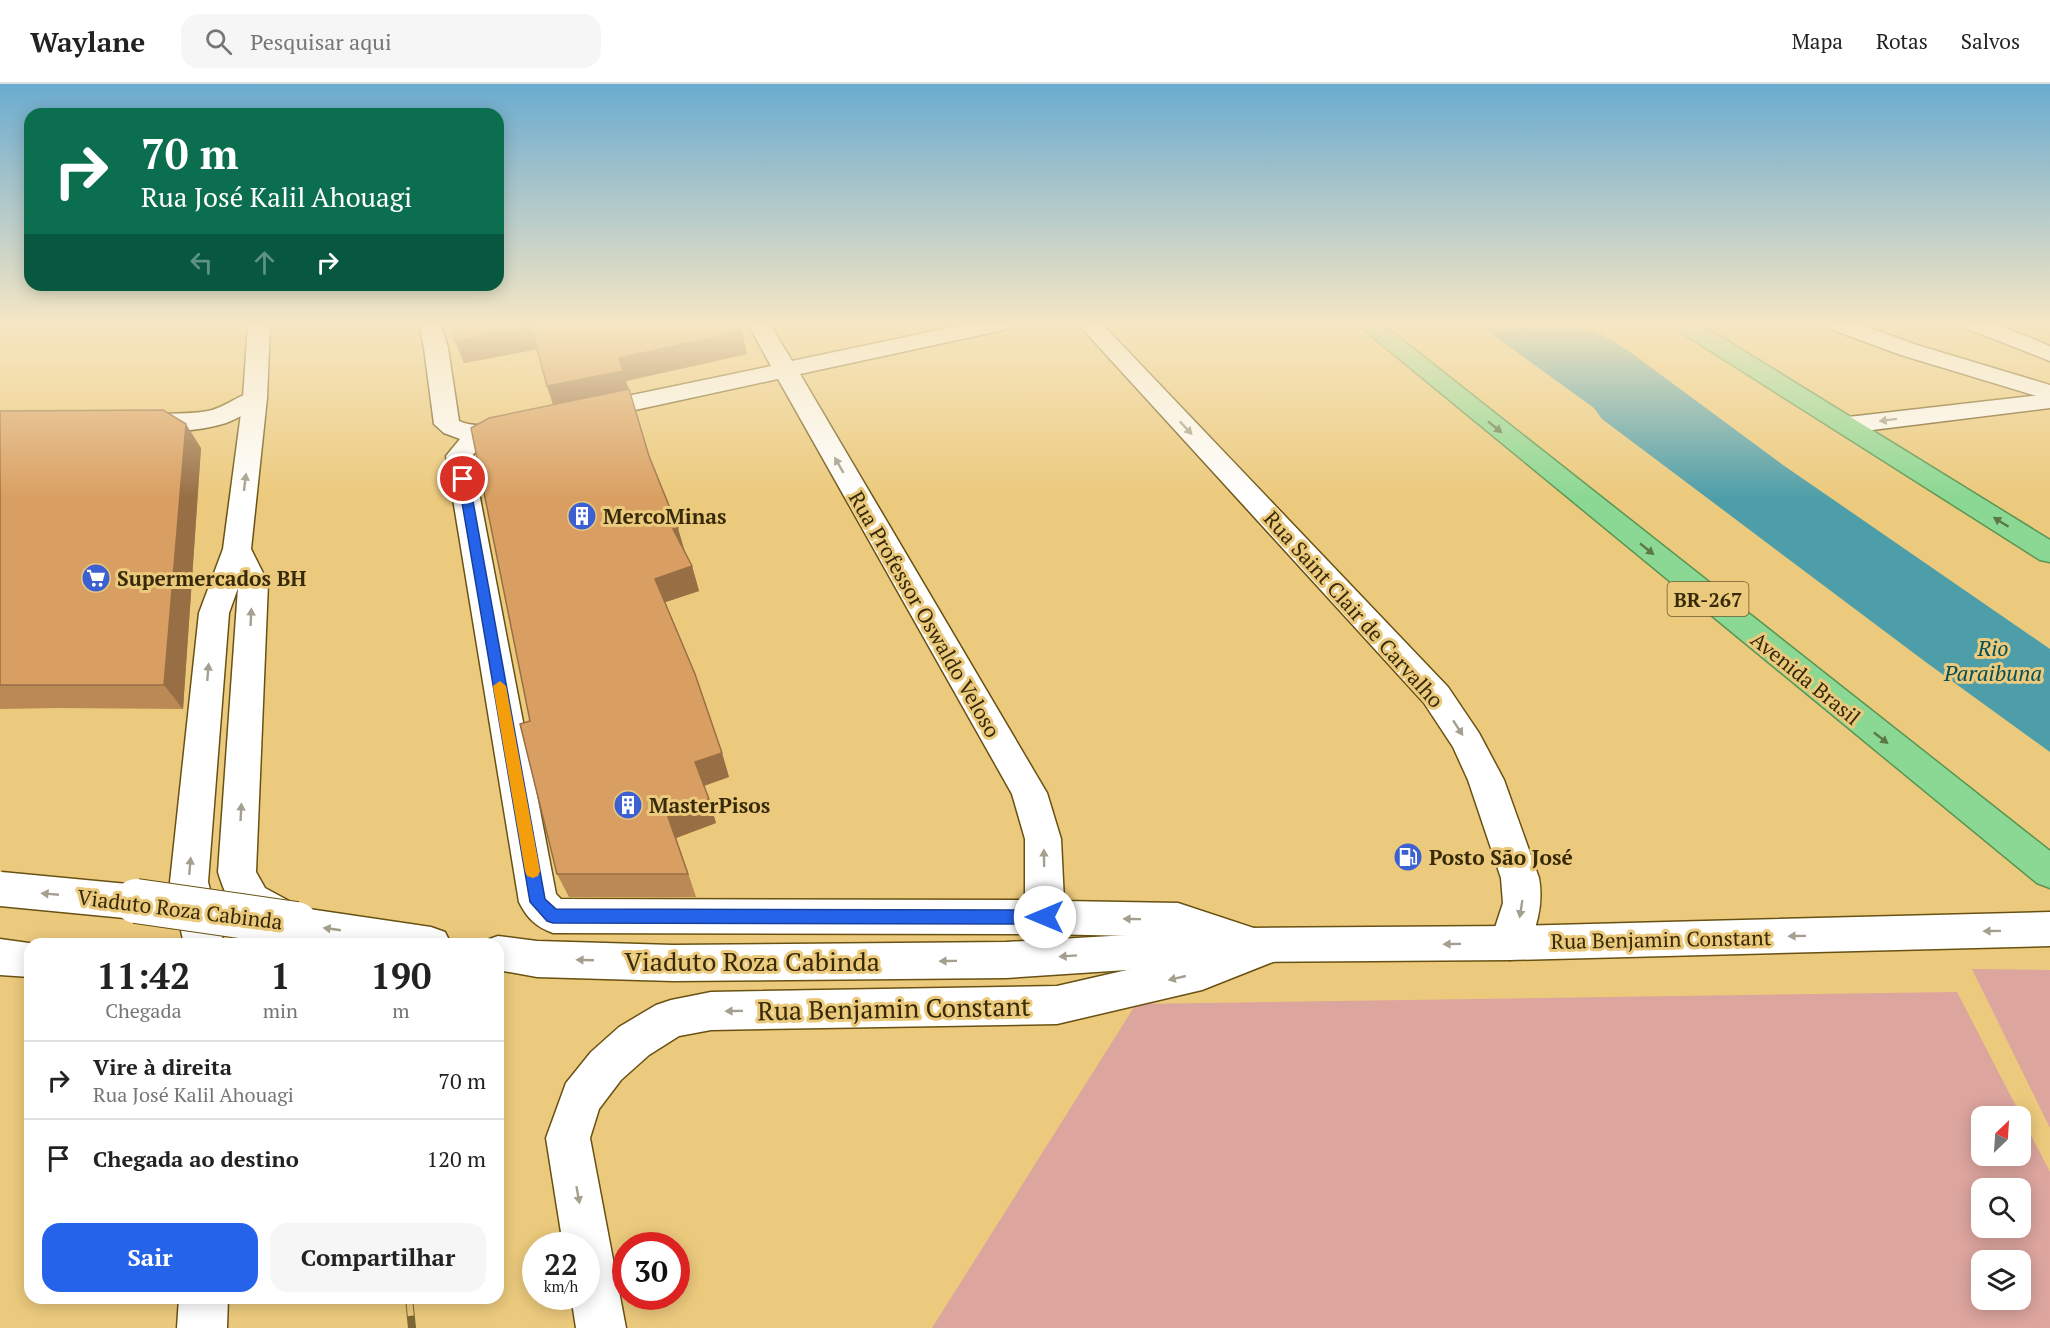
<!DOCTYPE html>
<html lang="pt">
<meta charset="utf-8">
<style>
body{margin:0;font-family:"PT Serif",serif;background:#f6f6f6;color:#222;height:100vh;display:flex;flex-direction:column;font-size:22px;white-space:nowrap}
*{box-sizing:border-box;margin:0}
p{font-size:20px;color:#767676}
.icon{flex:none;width:33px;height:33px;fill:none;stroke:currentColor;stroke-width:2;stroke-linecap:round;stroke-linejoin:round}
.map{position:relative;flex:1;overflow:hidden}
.panel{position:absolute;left:24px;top:854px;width:480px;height:366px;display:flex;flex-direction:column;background:#fff;border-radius:18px;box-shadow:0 3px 15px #0003}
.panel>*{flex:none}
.banner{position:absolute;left:24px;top:24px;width:480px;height:183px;border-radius:18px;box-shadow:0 3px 15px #0003;background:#0b6e4f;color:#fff;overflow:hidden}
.needle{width:39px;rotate:25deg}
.fabs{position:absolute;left:1971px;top:1022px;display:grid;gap:12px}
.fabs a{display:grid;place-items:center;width:60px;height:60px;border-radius:12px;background:#fff;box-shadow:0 3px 15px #0003;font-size:30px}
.speed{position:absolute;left:522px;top:1148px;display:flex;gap:12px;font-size:30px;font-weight:700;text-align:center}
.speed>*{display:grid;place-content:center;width:78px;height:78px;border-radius:50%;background:#fff;box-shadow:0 3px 15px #0003;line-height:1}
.speed small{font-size:15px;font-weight:400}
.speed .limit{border:9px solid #d22;background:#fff;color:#111}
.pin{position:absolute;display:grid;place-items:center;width:51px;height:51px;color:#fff;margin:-26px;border:3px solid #fff;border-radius:50%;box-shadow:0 2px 6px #0007}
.me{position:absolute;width:66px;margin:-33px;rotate:270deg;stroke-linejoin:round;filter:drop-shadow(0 0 4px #0008)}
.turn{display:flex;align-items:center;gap:21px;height:126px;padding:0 18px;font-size:27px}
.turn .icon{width:78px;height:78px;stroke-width:2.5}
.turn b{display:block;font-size:42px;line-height:51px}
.lanes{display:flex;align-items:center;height:57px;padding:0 18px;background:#0003;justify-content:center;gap:30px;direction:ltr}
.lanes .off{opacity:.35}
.eta{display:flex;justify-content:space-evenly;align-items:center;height:102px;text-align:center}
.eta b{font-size:36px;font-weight:600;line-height:42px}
.action{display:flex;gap:12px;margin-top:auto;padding:12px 18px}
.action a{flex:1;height:69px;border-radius:18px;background:#2563eb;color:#fff;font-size:24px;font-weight:600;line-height:69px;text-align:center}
.action a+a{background:#f6f6f6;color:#222}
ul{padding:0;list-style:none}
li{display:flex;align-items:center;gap:18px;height:78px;padding:0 18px;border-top:2px solid #e0e0e0}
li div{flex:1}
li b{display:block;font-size:22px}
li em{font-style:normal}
header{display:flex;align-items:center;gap:36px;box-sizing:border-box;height:84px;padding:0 30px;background:#fff;border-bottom:2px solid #e0e0e0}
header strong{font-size:28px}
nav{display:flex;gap:33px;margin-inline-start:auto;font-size:21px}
.search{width:420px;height:54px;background:#f6f6f6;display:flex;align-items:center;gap:15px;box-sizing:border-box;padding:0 21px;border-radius:18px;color:#767676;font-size:22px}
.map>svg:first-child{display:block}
.green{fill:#dca59e;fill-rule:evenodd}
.water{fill:#4e9ea9}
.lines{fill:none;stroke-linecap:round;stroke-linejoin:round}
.minor-casing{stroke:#685112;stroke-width:3}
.tertiary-casing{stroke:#685112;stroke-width:3}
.secondary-casing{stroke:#685112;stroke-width:3}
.trunk-casing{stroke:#5a9551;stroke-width:3}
.minor{fill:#fff;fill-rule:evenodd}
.tertiary{fill:#fff;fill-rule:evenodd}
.secondary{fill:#fff;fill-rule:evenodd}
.trunk{fill:#8ad894;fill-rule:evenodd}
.rail-casing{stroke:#7b6634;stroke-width:8}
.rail{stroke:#ecca7d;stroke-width:6;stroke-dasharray:18;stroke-linecap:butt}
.secondary-bridge-far1-casing{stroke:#685112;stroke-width:37;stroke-linecap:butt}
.secondary-bridge-casing{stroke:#685112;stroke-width:46;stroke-linecap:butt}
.secondary-bridge-far1{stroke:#fff;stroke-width:34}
.secondary-bridge{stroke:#fff;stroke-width:44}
.wall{fill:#bb8954}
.shaded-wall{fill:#986f45}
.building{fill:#d99f62;stroke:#986f45;stroke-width:1.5}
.oneway{fill:#a59f90}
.oneway2{fill:#5c7847}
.route{fill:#2563eb;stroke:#184099;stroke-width:1.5}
.slow{fill:#f59e0b}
.labels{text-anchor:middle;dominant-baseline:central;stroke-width:6;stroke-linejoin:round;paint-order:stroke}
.shield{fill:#ecca7d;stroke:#6d5a2b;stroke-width:1.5}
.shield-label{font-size:20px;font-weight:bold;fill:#372a08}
.poi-label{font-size:21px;font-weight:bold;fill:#372a08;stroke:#ecca7d;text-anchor:start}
.street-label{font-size:21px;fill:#372a08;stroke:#ecca7d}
.water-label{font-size:22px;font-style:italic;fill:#055058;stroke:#ecca7d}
.near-street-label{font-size:26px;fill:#372a08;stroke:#ecca7d}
</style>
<header>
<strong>Waylane</strong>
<div class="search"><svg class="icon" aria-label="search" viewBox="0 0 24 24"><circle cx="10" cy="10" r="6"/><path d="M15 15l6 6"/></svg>Pesquisar aqui</div>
<nav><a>Mapa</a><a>Rotas</a><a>Salvos</a></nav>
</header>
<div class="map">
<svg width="2050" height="1244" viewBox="0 0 2050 1244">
<rect width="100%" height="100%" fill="#ecca7d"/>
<path class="green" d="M1972,885L2050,886V1044Z
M1957,908L2050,1088V1244H932L1136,920ZM1982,1032H2020V1071H1982ZM1982,1104H2020V1143H1982ZM1982,1176H2020V1215H1982Z"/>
<path class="water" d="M1478,240H1585L1630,268L1783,381L2050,565V668L1927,579L1602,335L1594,324Z"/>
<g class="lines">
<g class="minor-casing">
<path id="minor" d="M419,240H441L448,264L459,337C473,344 488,339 503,343L507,348C499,359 481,360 472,372L556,810L561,815L1025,816V755L1012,710L778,295L589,336L580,333L576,328L580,323L589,320L771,282L748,240H770L792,277L967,240H1010L1007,245L999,247L800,290L1047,709L1061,755L1064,817L1178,819L1278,852L1284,864L1278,876L1202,906L1057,940L711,946L679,952L649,971L621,996L599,1025L590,1054L626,1244H576L571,1212H586V1161H563L546,1054L566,999L591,968L619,943L656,921L671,916L711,908L1057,902L1214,866L1178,853L1045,850L553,849C536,843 527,834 519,818L446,372L460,355L444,349L434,340L424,264Z
M1078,240H1102L1448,603L1479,649L1504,696L1539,794C1544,822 1536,846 1524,871L1510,876L1496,871L1490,859L1503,819L1501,794L1468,696L1453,663L1424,619Z
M1827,240H1859L1917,261L2050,301V316L1901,271L1830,245Z
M1965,240H1996L2050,262V277L1968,245Z"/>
</g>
<g class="tertiary-casing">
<path id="tertiary" d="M255,307L264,309L267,314L264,319C252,326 239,334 226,339C202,347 153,351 128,344L124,339L128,334C154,327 181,332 208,327C224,324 238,311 255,307Z
M2050,310V324L1848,349L1839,346L1835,341L1839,336L1848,333Z
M0,855L36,860H30V893L0,891Z"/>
</g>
<g class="secondary-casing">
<path id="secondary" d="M248,240H270L267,314L251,465L268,499L256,788L265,804L302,824L431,843L445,848L451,860H314C292,856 253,841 237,826C227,816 222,801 218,788L238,504L229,529L208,798L224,860H184L170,798L199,529L223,465L243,314Z
M2050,828V862L1510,876L1249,878L1006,894L673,897L537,893L498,886V860H483L484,857L498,852L537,857L673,861L1006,858L1249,844L1510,842Z
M179,1214H228L227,1244H177Z"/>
</g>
<g class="trunk-casing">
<path id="trunk" d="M1357,240H1382L2050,767V804L2037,799Z
M1673,240H1700L2050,456V478L2040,476L1676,245Z"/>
</g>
<use href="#minor" class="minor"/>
<use href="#tertiary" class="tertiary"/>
<use href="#secondary" class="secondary"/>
<use href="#trunk" class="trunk"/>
<g class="rail-casing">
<path id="rail" d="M409,1214L412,1244"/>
</g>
<use href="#rail" class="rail"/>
<g class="secondary-bridge-far1-casing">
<path id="secondary-bridge-far1" d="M0,805L147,819"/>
</g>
<g class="secondary-bridge-casing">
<path id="secondary-bridge" d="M136,817L296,840"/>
</g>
<use href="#secondary-bridge-far1" class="secondary-bridge-far1"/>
<use href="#secondary-bridge" class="secondary-bridge"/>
</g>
<path class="wall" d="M455,257L747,270L626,297L649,372L685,468L692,482L699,507L665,518L722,669L729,693L704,702L716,739L676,754L696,813H569L557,790L530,637L553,321L547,302L537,265L464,279Z
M0,327L201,364L183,625L58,624L0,625Z"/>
<path class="shaded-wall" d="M531,242L539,265L464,279L455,257Z
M742,247L747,270L626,297L630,310L555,326L547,302L619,274Z
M186,340L201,364L183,625L164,601Z
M678,444L685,468L673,445Z
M692,482L699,507L663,519L655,495Z
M722,669L729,693L703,702L695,678Z
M709,715L716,739L676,754L696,813L667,730Z"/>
<path class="building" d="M452,240H739L742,247L619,274L623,287L547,302L531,242L455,257Z
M629,305L649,372L678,444L673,445L692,482L655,495L695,590L722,669L695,678L709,715L667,730L688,790H557L520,640L530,637L471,344L489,334Z
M163,326L186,340L164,601H0V327Z"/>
<defs><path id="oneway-solid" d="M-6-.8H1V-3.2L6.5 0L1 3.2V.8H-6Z" transform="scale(1.5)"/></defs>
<g class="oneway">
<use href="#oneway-solid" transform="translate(1888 336) rotate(173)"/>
<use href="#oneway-solid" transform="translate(1186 344) rotate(47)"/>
<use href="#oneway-solid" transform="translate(839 381) rotate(-120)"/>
<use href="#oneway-solid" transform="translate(245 398) rotate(-83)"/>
<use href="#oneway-solid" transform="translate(251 533) rotate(-87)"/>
<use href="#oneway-solid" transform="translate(208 588) rotate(-85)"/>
<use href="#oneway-solid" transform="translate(1458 644) rotate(57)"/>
<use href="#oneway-solid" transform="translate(241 728) rotate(-87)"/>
<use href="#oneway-solid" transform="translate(1044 774) rotate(-91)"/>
<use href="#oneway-solid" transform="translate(190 782) rotate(-85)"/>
<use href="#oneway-solid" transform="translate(50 810) rotate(-175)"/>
<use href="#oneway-solid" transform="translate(1521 825) rotate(99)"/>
<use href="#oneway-solid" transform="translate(1132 835) rotate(-179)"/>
<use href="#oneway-solid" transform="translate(332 845) rotate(-172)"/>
<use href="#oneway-solid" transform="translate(1992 847) rotate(179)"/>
<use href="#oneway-solid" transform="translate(1797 852) rotate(179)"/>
<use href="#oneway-solid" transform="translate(1452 860) rotate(179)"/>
<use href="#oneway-solid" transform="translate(1068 872) rotate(176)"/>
<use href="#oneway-solid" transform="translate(585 876) rotate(-178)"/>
<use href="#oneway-solid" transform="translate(948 877) rotate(179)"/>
<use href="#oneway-solid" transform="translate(1177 894) rotate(167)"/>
<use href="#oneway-solid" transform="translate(734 927) rotate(179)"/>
<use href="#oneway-solid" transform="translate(578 1111) rotate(80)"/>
</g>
<g class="oneway2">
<use href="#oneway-solid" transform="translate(1495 343) rotate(39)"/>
<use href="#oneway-solid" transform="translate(2001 438) rotate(-148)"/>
<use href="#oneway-solid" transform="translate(1647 465) rotate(39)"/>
<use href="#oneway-solid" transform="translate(1881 654) rotate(38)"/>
</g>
<linearGradient id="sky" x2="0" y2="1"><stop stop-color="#6aabcf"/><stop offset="0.58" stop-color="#f6e7c4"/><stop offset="1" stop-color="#f6e7c4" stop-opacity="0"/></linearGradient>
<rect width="2050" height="414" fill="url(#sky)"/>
<path class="route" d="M463,391L469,395L545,815L556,825L1045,826L1051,828L1053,833L1051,838L1045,840L553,839L547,837L530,818L458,395Z"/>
<path class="slow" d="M500,597L506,602L540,787L538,792L533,794L527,792L525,787L493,602Z"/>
<defs>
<g id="building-disc" transform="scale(1.5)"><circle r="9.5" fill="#3c60d2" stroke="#ecca7d"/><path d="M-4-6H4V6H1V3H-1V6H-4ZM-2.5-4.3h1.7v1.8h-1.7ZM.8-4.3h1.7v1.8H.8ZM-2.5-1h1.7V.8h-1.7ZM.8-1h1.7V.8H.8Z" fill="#fff"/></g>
<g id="supermarket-disc" transform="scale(1.5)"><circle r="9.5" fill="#3c60d2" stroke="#ecca7d"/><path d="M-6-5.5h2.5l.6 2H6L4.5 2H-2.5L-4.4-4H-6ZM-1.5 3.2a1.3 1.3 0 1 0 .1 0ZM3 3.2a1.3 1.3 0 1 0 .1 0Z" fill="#fff"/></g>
<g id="fuel-disc" transform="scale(1.5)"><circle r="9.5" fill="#3c60d2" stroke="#ecca7d"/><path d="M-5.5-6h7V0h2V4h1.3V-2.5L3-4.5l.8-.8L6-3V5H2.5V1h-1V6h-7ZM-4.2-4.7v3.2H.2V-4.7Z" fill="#fff"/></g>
</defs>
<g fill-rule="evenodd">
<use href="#building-disc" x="582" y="432"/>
<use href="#supermarket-disc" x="96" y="494"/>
<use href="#building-disc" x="628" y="721"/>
<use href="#fuel-disc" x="1408" y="773"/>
</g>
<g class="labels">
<rect class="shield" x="1667.5" y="498" width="81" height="34" rx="4.5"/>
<g class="shield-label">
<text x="1708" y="515">BR-267</text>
</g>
<g class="poi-label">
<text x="603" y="432">MercoMinas</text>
<text x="117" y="494">Supermercados BH</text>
<text x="649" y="721">MasterPisos</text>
<text x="1429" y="773">Posto São José</text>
</g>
<g class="street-label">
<text transform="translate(1354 525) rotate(48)">Rua Saint Clair de Carvalho</text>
<text transform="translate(925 530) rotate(60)">Rua Professor Oswaldo Veloso</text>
<text transform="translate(1806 594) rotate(39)">Avenida Brasil</text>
<text transform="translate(180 825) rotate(7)">Viaduto Roza Cabinda</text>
<text transform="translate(1661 855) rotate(-1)">Rua Benjamin Constant</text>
</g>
<g class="water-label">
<text x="1993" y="563">Rio<tspan x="1993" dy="25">Paraibuna</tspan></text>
</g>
<g class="near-street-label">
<text x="752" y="877">Viaduto Roza Cabinda</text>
<text transform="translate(894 924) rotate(-1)">Rua Benjamin Constant</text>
</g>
</g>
</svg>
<div class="fabs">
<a><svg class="needle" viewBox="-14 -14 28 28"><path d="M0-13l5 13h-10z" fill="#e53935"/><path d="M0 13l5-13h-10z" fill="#767676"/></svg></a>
<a><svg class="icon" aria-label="search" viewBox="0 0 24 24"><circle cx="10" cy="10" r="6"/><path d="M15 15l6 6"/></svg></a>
<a><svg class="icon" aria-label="layers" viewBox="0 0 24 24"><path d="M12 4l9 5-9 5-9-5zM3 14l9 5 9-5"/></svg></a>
</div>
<div class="speed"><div>22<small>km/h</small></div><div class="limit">30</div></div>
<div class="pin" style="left:463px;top:395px;background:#d93025"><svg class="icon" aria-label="arrive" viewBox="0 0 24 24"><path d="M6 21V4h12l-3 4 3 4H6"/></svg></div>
<svg class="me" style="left:1045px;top:833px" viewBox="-20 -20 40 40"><circle r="19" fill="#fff"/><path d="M0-13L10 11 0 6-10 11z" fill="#2563eb"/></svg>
<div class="banner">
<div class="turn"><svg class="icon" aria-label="right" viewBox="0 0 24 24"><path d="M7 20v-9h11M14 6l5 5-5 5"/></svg><div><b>70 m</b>Rua José Kalil Ahouagi</div></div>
<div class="lanes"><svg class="icon off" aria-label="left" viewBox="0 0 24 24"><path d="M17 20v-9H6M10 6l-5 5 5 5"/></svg><svg class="icon off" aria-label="ahead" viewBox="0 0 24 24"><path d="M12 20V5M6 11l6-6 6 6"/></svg><svg class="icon" aria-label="right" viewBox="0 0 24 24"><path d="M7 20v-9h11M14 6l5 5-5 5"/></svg></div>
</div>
<section class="panel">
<div class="eta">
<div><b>11:42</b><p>Chegada</p></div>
<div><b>1</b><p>min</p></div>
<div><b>190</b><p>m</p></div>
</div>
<ul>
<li><svg class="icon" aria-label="right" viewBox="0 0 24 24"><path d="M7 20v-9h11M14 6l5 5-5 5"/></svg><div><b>Vire à direita</b><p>Rua José Kalil Ahouagi</p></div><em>70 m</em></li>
<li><svg class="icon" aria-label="arrive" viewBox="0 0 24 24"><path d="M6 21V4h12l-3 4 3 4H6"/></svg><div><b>Chegada ao destino</b></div><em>120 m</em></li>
</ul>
<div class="action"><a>Sair</a><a>Compartilhar</a></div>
</section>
</div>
